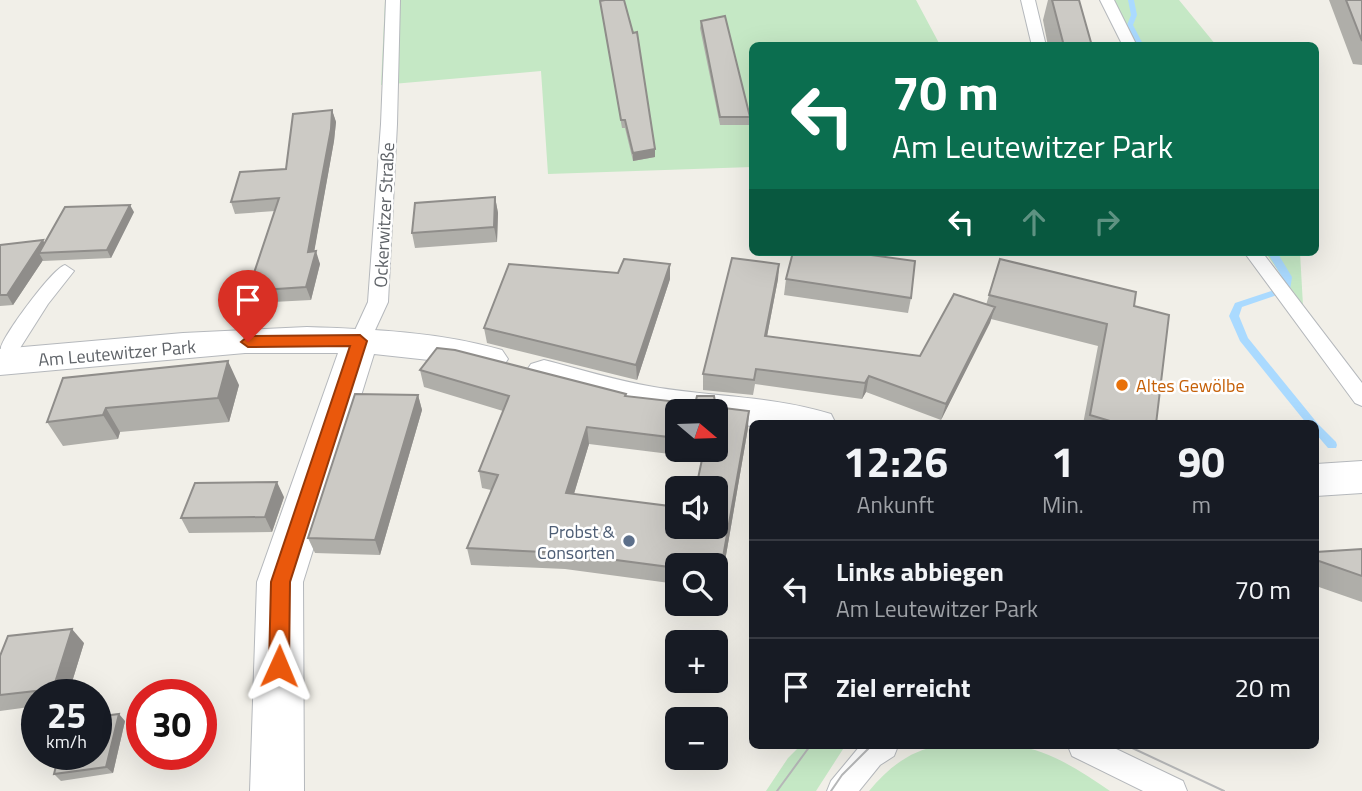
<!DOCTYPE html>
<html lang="de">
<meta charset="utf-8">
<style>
body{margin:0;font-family:"Titillium Web",sans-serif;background:#242831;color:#f1f3f6;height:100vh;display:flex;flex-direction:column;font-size:26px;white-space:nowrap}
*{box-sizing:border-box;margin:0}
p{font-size:23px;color:#9ea1a6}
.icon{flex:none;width:38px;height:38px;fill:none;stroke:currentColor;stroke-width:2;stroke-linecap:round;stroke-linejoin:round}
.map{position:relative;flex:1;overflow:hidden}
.drawer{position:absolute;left:749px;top:420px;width:570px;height:329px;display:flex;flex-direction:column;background:#171b24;border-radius:10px;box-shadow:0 7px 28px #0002}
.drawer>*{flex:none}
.guide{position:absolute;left:749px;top:42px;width:570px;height:214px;border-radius:10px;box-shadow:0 7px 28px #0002;background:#0b6e4f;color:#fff;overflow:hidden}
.needle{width:46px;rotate:109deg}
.controls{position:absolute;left:665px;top:399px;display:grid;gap:14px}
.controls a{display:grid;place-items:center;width:63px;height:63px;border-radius:10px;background:#171b24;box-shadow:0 7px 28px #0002;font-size:35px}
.speed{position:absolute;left:21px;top:679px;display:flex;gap:14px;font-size:35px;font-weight:700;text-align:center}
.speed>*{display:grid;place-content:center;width:91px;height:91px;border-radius:50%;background:#171b24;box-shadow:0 7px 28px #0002;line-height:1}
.speed small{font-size:18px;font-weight:400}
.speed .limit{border:10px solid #d22;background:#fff;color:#111}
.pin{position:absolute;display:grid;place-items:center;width:60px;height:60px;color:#fff;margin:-72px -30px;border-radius:50% 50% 50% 0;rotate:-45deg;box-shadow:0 0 7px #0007}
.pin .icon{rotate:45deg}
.me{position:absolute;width:77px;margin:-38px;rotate:1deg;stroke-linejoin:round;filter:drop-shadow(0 0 5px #0008)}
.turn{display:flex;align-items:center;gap:24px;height:147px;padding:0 28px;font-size:32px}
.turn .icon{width:91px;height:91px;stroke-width:2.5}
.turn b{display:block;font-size:49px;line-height:60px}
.lanes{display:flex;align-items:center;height:66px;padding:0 28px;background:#0003;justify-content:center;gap:35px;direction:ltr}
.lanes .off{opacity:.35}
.eta{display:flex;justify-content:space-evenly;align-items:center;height:119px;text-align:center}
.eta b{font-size:42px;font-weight:700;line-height:49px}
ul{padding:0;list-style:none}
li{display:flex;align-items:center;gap:21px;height:98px;padding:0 28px;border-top:2px solid #363941}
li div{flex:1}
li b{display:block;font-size:26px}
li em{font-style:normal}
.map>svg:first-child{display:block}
.green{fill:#c5e8c5}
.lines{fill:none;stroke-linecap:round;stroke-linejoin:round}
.stream{fill:#aadaff;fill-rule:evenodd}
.service-casing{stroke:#b5b8bc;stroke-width:2}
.minor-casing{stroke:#b5b8bc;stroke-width:2}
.service{fill:#fff;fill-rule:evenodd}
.minor{fill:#fff;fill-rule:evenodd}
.tram{stroke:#b6b7b8;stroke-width:2}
.wall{fill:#afaea9;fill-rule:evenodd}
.shaded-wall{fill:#8f8d8a}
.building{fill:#cccac5;stroke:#8f8d8a;stroke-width:2;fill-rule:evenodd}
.route{fill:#ea580c;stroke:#983908;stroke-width:2}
.food-dot{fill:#e8710a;stroke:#fff;stroke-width:2.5}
.service-dot{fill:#5c6f8a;stroke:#fff;stroke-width:2.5}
.labels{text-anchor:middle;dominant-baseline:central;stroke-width:5;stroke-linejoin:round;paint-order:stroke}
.street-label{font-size:18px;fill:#5f6368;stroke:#fff}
.food-label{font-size:18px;fill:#c56008;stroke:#fff;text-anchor:start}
.service-label{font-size:18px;fill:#4e5e75;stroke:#fff;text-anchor:end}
</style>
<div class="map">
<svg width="1362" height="791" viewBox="0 0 1362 791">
<rect width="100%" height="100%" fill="#f1efe8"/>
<path class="green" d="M385,0H916L940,45L752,46V167L548,174L541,71L381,85Z
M1112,0H1179L1216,45H1135Z
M1265,252H1300L1303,306Z
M800,746H845L816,791H766L788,758Z
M939,746C964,746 991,743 1016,746C1050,750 1082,772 1110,791H869C887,769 910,750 939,746Z"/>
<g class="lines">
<path class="stream" d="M1128,0H1134L1137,15L1133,25L1144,46H1137L1127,25L1131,15Z
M1267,252H1277L1292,277L1290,290L1287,291L1282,288V277Z
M1274,290L1277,291L1279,293L1277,295L1242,307L1239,316L1248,338L1318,424L1336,442L1337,445L1336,448H1328L1316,434V424H1307L1240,341L1229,316L1235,303Z"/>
<g class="service-casing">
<path id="service" d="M386,0H400L397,124L388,302L370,341L367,346H353L350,341L368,302L381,124Z
M1021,0H1035L1046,46H1032Z
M1100,0H1114L1137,46H1123Z
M1244,252H1262L1362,383V406L1355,403Z
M65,265L74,271L48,304L8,367L0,369C0,362 0,353 1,347C6,332 52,269 65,265Z
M860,746H898L894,756L880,765L859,791H827L831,781Z
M1068,746H1110L1183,781L1187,791H1143L1072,756Z"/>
</g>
<g class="minor-casing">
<path id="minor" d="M307,327C372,329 439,332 502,350L508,359L502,368L489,372L429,360L374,354L303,582L304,791H250L257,582L338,353H245L0,375V349L183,333Z
M544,360C580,369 617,381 654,387C713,397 773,396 831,414L836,424H752V426L716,422V411H677V418L654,415L531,382L525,373L531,364Z
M1362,461V493L1316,496V464Z"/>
</g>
<use href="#service" class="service"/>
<use href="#minor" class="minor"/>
<path class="tram" d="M1128,746L1224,791
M777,791L810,746
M831,791L842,775L871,746"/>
</g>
<path class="wall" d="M1048,0H1079L1092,46H1048L1043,20Z
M1329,0H1362V65L1353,64Z
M600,1L633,33L655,157L633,161L625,128H622Z
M701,21L750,117L749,125H720L700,28Z
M332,110L336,122L334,141L314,251L320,264L311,300L253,303L248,291L275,211L235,214L231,202L286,169Z
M495,197L498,213L497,242L415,248L412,233Z
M134,212L111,258L43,261V260L13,305L0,306V245L44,243Z
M1000,259L1134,306L1156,424H1083L1098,346L991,319L941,420L866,392L862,399L755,384L753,395L703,390V374L779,264L778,279L767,336L920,356L986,305Z
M670,264V279L637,380L487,343L484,328L618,273Z
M786,279L911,298L908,313L784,295Z
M420,370L626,394V396L716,407L748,428L720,590H716V565H677V584L565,569L471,565L467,548L491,490L482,488L479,471L503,411L424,387ZM677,411L716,450H677ZM589,444L702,458L716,527L574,494Z
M63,378L239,385L229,422L120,432L118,439L63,446L47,422Z
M418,395L422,410L380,555L315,553L308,538Z
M284,497L272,532L189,533L181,518Z
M1362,549V602L1316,586V552Z
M84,643L68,695H37V706L0,711V656Z
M125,721L113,773L61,781L54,774Z"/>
<path class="shaded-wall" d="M332,110L336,122L334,141L312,264L308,252Z
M655,149V157L633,161V153Z
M495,197L498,213L497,242L494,227Z
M130,205L134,212L111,258L107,250Z
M43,240L49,251L39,253L43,260L13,305L7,295Z
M316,251L320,264L311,300L306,287Z
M670,264V279L637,380L636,365Z
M779,264L778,279L764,352L765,336Z
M995,307L990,323L941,420L946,404Z
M228,361L239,385L229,422L218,398Z
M869,376L866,392L862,399L865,383Z
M418,395L422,410L380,555L375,540Z
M106,408L120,432L118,439L103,415Z
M749,411L748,428L720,590V574Z
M587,427L589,444L569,510L566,493Z
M277,482L284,497L272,532L265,517Z
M72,629L84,643L68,695H58L53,689Z
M119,714L125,721L113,773L106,767Z"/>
<path class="building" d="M605,0H624L633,33L637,32L655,149L633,153L625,120H621L600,1Z
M1052,0H1079L1092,46H1064Z
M1346,0H1362V41Z
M725,16L750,117H720L701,21Z
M332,110L331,129L308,252L316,251L306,287L248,291L279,198L231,202L240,172L286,169L293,114Z
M495,197L494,227L412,233L415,203Z
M130,205L107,250L39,253L65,207Z
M43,240L7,295H0V245Z
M793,252H849L915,261L911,298L786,279Z
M732,258L779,264L765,336L920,356L954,294L995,307L946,404L869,376L865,383L756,369L754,380L703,374Z
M624,259L670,264L636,365L484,328L509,264L618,273Z
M1000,259L1136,292L1134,306L1169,315L1156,424H1120L1090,415L1107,324L989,295Z
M437,348L455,350L626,394L625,396L695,404L697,396H714L716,407L749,411L720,574L716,573V565H677V568L563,553L467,548L498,475L479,471L509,396L420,370ZM677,411H716V450H704L696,488H716V527H677V507L566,493L587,427L677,438Z
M228,361L218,398L106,408L103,415L47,422L63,378Z
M355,394L418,395L375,540L308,538Z
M277,482L265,517L181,518L195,483Z
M1362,549V576L1316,560V552Z
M72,629L53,689L0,695V656L8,636Z
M119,714L106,767L54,774L59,754H96V717Z"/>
<path class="route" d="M360,335L367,341L290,582L289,666L286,672L279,675L272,672L269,666L271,582L350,346L248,347L241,342L248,336Z"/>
<circle class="food-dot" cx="1122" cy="385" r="7"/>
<circle class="service-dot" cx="629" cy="541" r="7"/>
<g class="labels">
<g class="street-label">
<text transform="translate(384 215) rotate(-87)">Ockerwitzer Straße</text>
<text transform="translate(117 353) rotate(-5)">Am Leutewitzer Park</text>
</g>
<g class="food-label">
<text x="1136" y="385">Altes Gewölbe</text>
</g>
<g class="service-label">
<text x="615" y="531">Probst &amp;<tspan x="615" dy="21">Consorten</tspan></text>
</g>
</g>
</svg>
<div class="controls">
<a><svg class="needle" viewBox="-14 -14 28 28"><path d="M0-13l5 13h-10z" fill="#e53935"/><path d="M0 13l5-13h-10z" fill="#9ea1a6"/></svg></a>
<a><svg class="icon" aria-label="sound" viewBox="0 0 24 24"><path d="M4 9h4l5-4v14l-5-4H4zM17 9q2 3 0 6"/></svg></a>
<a><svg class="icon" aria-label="search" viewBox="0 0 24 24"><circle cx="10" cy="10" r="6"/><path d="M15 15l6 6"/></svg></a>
<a>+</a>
<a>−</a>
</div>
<div class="speed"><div>25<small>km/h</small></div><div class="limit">30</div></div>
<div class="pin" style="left:248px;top:342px;background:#d93025"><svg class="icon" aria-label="arrive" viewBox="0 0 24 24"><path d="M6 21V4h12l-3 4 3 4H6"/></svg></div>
<svg class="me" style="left:279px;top:666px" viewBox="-20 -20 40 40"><path d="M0-17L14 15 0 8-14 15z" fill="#ea580c" stroke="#fff" stroke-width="4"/></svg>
<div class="guide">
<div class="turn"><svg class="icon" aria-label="left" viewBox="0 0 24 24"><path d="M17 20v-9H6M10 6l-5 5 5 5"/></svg><div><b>70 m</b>Am Leutewitzer Park</div></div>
<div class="lanes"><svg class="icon" aria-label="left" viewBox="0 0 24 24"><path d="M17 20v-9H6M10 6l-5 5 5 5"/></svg><svg class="icon off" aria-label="ahead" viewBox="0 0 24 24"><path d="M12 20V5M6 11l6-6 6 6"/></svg><svg class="icon off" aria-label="right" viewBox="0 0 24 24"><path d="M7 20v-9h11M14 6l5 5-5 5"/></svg></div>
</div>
<section class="drawer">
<div class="eta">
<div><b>12:26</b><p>Ankunft</p></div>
<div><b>1</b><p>Min.</p></div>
<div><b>90</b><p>m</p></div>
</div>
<ul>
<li><svg class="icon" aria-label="left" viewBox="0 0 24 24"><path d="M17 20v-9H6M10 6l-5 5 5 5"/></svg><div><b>Links abbiegen</b><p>Am Leutewitzer Park</p></div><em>70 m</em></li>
<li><svg class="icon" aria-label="arrive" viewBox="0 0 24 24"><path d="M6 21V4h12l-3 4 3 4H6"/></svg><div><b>Ziel erreicht</b></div><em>20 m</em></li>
</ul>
</section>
</div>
